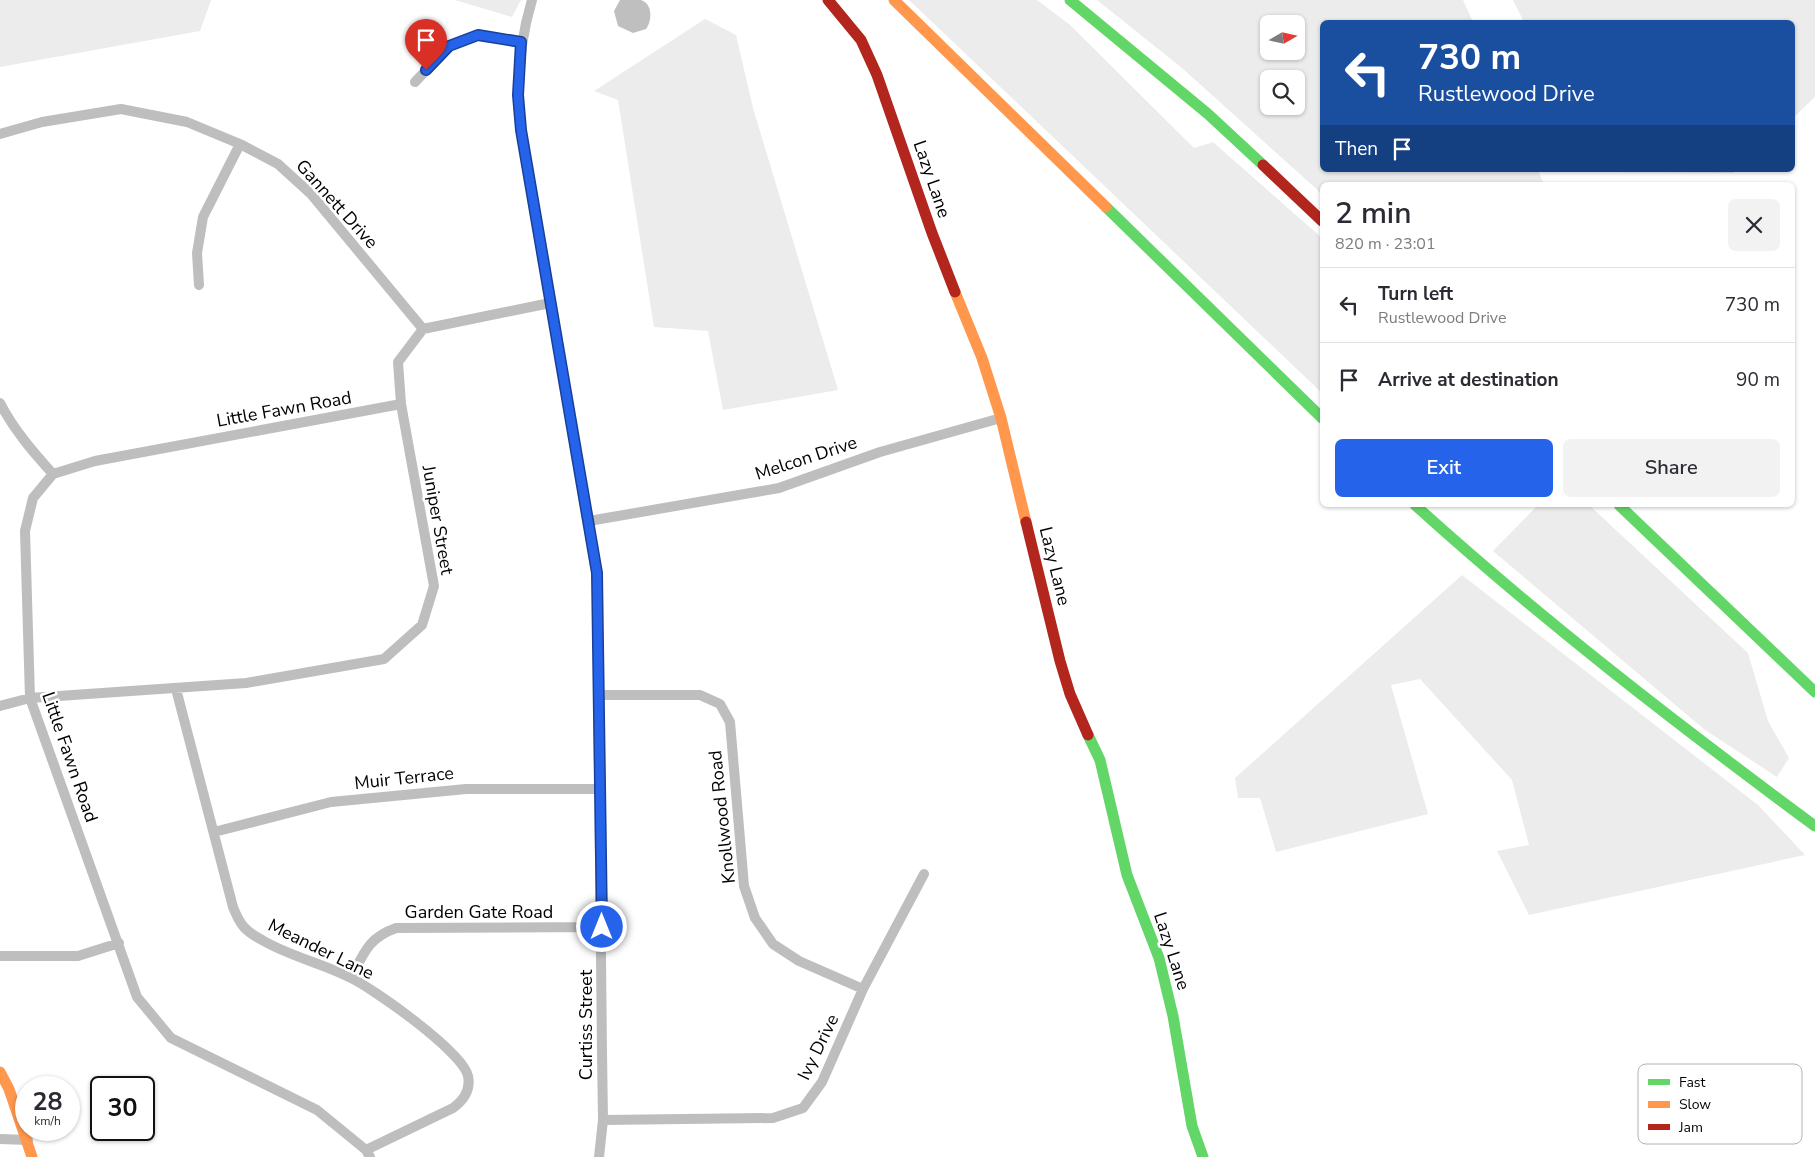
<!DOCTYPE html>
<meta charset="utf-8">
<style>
body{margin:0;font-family:"Nunito Sans",sans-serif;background:#f2f2f3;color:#2b2b33;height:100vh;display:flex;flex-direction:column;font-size:19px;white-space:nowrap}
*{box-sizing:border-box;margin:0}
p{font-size:16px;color:#7c7c81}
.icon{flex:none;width:28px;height:28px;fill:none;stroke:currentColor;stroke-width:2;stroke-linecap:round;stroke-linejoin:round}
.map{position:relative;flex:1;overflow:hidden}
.side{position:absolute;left:1320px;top:182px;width:475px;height:325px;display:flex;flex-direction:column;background:#fff;border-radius:8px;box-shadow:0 1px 4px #0004}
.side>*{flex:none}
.top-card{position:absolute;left:1320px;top:20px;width:475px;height:152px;border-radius:8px;box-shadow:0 1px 4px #0004;background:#1a4fa0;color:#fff;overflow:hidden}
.needle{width:32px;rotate:81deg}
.controls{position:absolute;left:1260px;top:15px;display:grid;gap:10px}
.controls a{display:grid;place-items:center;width:45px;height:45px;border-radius:8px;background:#fff;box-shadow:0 1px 4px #0004;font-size:25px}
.speed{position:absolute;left:15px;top:1076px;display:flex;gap:10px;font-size:25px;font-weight:700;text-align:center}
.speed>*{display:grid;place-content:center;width:65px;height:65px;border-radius:50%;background:#fff;box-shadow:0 1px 4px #0004;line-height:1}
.speed small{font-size:12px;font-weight:400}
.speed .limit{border:2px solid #111;border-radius:8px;background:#fff;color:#111}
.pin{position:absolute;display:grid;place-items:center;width:42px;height:42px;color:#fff;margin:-51px -21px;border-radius:50% 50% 50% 0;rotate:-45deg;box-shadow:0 0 5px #0007}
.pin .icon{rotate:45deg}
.me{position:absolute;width:55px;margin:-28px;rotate:0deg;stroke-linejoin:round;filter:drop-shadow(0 0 4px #0008)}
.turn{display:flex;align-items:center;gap:18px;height:105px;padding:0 15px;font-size:22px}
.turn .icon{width:65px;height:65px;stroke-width:2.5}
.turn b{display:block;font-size:35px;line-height:42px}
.then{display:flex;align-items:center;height:48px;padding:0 15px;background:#0003;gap:10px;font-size:19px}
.round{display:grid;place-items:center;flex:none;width:52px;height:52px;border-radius:8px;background:#f2f2f3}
.overview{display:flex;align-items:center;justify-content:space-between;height:85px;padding:0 15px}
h1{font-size:30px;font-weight:600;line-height:38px}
.action{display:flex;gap:10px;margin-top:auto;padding:10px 15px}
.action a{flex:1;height:58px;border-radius:8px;background:#2563eb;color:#fff;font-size:20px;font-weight:600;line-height:58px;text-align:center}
.action a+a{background:#f2f2f3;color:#2b2b33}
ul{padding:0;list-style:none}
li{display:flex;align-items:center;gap:15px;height:75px;padding:0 15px;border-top:1px solid #e1e1e2}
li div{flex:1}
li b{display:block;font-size:19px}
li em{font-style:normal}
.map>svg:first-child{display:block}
.green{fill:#ececec;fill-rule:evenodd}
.water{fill:#bfbfbf}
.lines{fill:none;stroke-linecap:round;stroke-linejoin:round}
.street{stroke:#bebebe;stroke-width:10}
.fast{stroke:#63d668;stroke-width:11}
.slow{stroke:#ff974d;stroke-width:11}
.jam{stroke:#b3261e;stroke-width:11}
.route-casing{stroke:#184099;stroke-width:12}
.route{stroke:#2563eb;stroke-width:9}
.labels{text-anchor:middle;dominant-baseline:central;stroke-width:5;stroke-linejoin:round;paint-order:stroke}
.street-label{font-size:18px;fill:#000;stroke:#fff}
.key{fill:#fff;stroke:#b2b2b2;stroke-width:1}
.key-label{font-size:14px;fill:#000}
</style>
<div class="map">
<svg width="1815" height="1157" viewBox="0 0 1815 1157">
<rect width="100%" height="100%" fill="#fff"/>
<path class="green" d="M0,0H211L200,31L0,67Z
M455,0H521L512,17Z
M909,0H1037L1069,24L1194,148L1213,142L1322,238V393Z
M1097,0H1463L1473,22H1322V170H1538L1544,185H1322V194L1182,68ZM1269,24H1296V51H1269ZM1269,79H1296V106H1269Z
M1513,0H1815V97L1793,118L1792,22H1524Z
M705,19L736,35L753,108L838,390L723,410L708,331L654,327L618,100L594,91Z
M1600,170H1736L1733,173L1601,172Z
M1538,505H1589L1748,653L1768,721L1789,758L1777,777L1705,730L1493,551Z
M1462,575L1758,805L1805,855L1529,915L1497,851L1529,845L1512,780L1420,679L1391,685L1428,814L1276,852L1260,798H1238L1235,778Z"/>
<path class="water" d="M620,0C626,0 635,0 641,0C653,4 652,21 646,29L633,33L618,26L614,11Z"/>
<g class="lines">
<path class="street" d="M532,0C519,43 516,85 521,130L597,573L602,1053L603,1120L599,1157
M415,82L449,46L478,35L521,43
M0,134L42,122L121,109L187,122L240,144L278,164L311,194L423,329
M199,285L197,253L203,217L240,144
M0,403C14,430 33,452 53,474
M589,521L779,488L880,452L1001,418
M176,689L233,907C240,925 245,931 262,940C289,956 321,963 349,977C373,988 463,1052 468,1076C471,1090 464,1100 453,1108L366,1150
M600,695H700L720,704L730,722L744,886L755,918L773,944L799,961L863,989
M0,706L30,698L246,683L384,659L422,625L434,586L401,404L398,362L423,329L550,303
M214,832L331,802L466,789H601
M0,956H78L119,943
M351,978C364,953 368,938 396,928L602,927
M603,1120L773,1118L803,1108L822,1082L863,989L924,874
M0,1139L28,1140
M370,1157L366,1150L317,1110L171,1038L137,997L30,698L25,531L33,498L53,474L95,461L401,404"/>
<path class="fast" d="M1070,0L1208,114L1263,165
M1106,207L1322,418
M1415,505C1542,620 1677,724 1815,826
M1619,505L1815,692
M1088,735L1100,760L1127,875L1159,958L1173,1016L1192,1126L1203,1157"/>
<path class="slow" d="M894,0L1106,207
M955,292L982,358L1001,418L1026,522
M0,1072L9,1089L32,1157"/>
<path class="jam" d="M828,0L861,40L877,75L932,233L955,292
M1263,165L1322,221
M1026,522L1060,661L1070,694L1088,735"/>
</g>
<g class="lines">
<g class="route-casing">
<path id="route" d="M426,70L449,46L478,35L521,42L518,95L521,130L597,573L602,927"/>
</g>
<use href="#route" class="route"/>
</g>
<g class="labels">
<g class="street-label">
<text transform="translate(932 179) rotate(71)">Lazy Lane</text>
<text transform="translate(337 204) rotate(48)">Gannett Drive</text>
<text transform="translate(284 409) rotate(-10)">Little Fawn Road</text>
<text transform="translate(806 458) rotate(-18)">Melcon Drive</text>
<text transform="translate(438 520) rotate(80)">Juniper Street</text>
<text transform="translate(1055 566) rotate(76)">Lazy Lane</text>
<text transform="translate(70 757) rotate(71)">Little Fawn Road</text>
<text transform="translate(404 778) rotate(-6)">Muir Terrace</text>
<text transform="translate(722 817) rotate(-96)">Knollwood Road</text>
<text x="479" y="912">Garden Gate Road</text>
<text transform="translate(321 949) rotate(26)">Meander Lane</text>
<text transform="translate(1172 951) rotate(72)">Lazy Lane</text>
<text transform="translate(586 1025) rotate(-90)">Curtiss Street</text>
<text transform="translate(818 1047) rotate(-64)">Ivy Drive</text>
</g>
</g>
<rect x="1638" y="1064" width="164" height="80" rx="8" class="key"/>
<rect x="1648" y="1079" width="22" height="6" fill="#63d668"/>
<rect x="1648" y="1101" width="22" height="7" fill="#ff974d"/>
<rect x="1648" y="1124" width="22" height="6" fill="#b3261e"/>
<g class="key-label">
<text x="1679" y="1087">Fast</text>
<text x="1679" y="1109">Slow</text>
<text x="1679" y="1132">Jam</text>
</g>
</svg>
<div class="controls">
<a><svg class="needle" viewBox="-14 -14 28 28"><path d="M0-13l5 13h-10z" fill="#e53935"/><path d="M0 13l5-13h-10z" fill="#7c7c81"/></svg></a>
<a><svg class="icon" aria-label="search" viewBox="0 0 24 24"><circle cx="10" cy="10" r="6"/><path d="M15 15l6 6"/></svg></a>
</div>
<div class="speed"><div>28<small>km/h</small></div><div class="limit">30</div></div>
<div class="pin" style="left:426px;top:70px;background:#d93025"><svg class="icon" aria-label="arrive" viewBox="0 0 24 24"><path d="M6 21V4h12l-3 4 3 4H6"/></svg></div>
<svg class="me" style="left:602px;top:927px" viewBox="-20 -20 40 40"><circle r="17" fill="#2563eb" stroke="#fff" stroke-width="3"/><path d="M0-11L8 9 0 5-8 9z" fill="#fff"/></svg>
<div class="top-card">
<div class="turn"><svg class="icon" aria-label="left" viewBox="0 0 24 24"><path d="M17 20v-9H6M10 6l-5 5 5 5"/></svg><div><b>730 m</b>Rustlewood Drive</div></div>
<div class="then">Then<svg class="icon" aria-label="arrive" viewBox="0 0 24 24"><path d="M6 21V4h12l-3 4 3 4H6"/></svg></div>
</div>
<section class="side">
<div class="overview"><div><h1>2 min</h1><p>820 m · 23:01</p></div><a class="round"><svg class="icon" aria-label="close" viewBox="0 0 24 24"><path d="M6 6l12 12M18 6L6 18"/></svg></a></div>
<ul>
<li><svg class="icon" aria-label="left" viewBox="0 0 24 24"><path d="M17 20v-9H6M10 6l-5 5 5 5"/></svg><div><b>Turn left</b><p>Rustlewood Drive</p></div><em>730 m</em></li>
<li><svg class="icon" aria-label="arrive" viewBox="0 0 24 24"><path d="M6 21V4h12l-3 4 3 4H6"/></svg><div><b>Arrive at destination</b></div><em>90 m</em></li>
</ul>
<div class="action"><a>Exit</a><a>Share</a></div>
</section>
</div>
